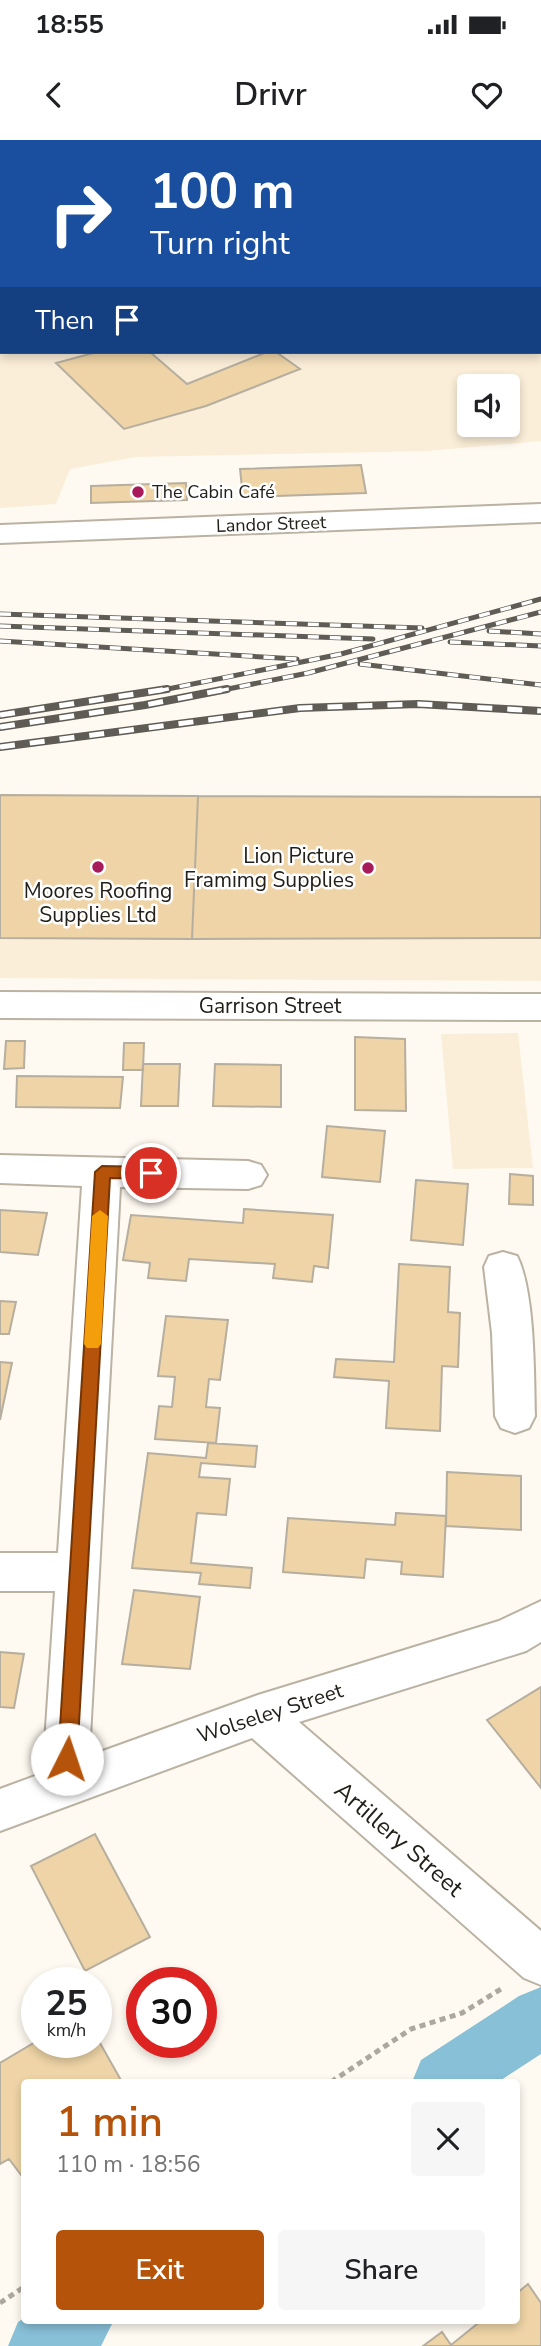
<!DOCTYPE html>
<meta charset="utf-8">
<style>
body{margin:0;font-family:"Nunito Sans",sans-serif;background:#f6f6f6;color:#202124;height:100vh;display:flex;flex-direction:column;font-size:26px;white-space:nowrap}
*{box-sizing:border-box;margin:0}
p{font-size:23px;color:#757577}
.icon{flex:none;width:38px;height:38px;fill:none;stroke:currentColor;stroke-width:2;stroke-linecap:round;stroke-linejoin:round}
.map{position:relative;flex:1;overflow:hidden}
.details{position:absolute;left:21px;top:1939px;width:499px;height:245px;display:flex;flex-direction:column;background:#fff;border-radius:7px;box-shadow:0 4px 10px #0003}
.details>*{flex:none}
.top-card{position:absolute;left:0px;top:0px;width:542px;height:214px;box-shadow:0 4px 10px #0003;background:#1a4fa0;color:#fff;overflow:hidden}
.fabs{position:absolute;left:457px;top:234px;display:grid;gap:14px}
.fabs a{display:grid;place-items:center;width:63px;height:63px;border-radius:7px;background:#fff;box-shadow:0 4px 10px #0003;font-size:35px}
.speed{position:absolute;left:21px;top:1827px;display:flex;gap:14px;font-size:35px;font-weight:700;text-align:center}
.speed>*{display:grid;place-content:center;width:91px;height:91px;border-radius:50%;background:#fff;box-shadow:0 4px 10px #0003;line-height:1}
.speed small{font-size:18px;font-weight:400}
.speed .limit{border:10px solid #d22;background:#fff;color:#111}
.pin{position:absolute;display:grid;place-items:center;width:60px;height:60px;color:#fff;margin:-30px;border:4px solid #fff;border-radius:50%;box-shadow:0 2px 7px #0007}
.me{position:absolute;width:77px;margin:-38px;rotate:4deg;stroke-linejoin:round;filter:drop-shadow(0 0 5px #0008)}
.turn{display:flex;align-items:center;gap:24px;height:147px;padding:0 35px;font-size:32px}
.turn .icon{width:91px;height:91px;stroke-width:2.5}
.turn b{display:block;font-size:49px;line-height:60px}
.then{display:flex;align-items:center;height:66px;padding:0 35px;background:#0003;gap:14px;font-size:26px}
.round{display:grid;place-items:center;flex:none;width:74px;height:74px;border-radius:7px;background:#f6f6f6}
.headline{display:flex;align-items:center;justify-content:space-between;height:119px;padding:0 35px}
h1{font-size:42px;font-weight:600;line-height:52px;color:#b45309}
.primary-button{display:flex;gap:14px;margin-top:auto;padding:14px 35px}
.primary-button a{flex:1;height:80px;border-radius:7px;background:#b45309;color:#fff;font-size:28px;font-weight:600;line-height:80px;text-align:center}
.primary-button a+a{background:#f6f6f6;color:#202124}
.status{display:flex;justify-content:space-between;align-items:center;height:49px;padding:0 35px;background:#fff;direction:ltr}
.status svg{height:19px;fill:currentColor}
header{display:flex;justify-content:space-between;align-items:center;height:91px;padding:0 35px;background:#fff;font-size:32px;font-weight:600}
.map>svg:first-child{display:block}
.built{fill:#fbeed8;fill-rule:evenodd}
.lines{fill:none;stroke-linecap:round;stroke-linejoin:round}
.canal{fill:#88c0d8;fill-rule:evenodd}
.building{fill:#eed4a6;stroke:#b6ae9f;stroke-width:2}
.minor-casing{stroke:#bab2a3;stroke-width:4}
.path{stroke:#aca8a0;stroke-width:5;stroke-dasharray:6 4.5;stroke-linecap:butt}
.minor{fill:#fff;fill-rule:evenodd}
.rail-far1-casing{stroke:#5f5c55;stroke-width:5}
.rail-casing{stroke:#5f5c55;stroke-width:8}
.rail-far1{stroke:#fff;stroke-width:3.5;stroke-dasharray:11;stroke-linecap:butt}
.rail{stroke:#fff;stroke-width:5;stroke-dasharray:15;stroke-linecap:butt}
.route{fill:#b45309;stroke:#753606;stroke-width:2}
.slow{fill:#f59e0b}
.poi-dot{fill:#a81b5b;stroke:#fff;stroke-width:2.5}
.labels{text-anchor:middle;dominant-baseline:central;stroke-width:5;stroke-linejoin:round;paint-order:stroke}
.far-poi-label{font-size:18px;fill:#23201a;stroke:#fff;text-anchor:start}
.far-street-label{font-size:18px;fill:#23201a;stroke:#fff}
.poi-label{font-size:21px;fill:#23201a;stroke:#fff;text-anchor:end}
.street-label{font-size:21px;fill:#23201a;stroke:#fff}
.near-street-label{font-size:24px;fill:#23201a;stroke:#fff}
</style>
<div class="status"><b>18:55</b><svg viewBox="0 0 49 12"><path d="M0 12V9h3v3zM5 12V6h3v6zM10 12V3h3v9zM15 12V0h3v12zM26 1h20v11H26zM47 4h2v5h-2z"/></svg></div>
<header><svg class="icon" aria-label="back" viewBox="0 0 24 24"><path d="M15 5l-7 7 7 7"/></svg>Drivr<svg class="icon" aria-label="heart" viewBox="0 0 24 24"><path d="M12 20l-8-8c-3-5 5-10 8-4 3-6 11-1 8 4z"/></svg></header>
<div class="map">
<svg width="541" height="2206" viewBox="0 0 541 2206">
<rect width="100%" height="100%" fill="#fffaf1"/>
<path class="built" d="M0,0H541V301L428,311L136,317L70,329L56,364L0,368ZM2,2H541V212H2ZM469,247H508V285H469Z
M541,655V841L0,838V658Z
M518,893L533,1028L453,1029L441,894Z"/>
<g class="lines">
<path class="canal" d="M541,1847V1914L498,1942H412L421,1920L519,1856Z
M24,2178V2180H114L101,2206H8L18,2182Z"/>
</g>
<path class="building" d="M97,212H150L187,244L267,212H276L300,229L206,266L124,289L56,223Z
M361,325L366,353L243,357L240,329Z
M186,343L187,360L91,363V346Z
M0,655L198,656L192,799L0,798Z
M198,656L541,657V798L192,799Z
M355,897L405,899L406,971L355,970Z
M6,901H25L24,928L4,929Z
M124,903H144L143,930H123Z
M143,924H180L178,966H141Z
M215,924L281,925V967L213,966Z
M17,936L123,937L120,968L16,967Z
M327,986L385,991L380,1042L322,1037Z
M510,1034L533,1036V1065L509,1064Z
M416,1040L468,1044L463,1105L411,1100Z
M244,1069L333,1075L328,1128L314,1126L312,1142L273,1138L275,1124L189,1119L186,1141L148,1138L150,1123L123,1120L131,1075L243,1083Z
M0,1070L47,1073L38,1115L0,1112Z
M399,1124L450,1127L448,1172L460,1173L458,1227L442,1226L440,1291L386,1288L389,1241L334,1237L336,1219L394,1222Z
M0,1161L16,1162L9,1194H0Z
M166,1176L228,1180L220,1240L209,1239L206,1267L220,1268L216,1303L155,1299L159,1266L172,1267L175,1237L158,1236Z
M0,1222L12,1223L0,1280Z
M208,1303L257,1306L255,1327L201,1323L199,1337L230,1339L226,1375L197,1373L191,1423L252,1428L250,1448L199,1444L201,1433L132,1428L148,1313L206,1318Z
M447,1332L521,1336V1390L446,1386Z
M396,1373L446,1376L443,1437L401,1434L402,1422L366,1419L364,1438L283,1432L288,1378L395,1385Z
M134,1450L200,1457L190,1529L122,1524Z
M0,1512L24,1514L14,1568L0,1567Z
M541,1547V1648L487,1580Z
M95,1694L150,1797L85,1831L31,1726Z
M96,1896L122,1942H24V2033L21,2035L9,2019L0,2024V1923L37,1901L96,1902Z
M528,2144L541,2163V2206H423L442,2192L451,2205L482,2180H516V2154Z"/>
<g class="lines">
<g class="minor-casing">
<path id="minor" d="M0,179H2V195H0Z
M541,364V382L0,403V385Z
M0,852L541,854V880L0,878Z
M0,1015L248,1021L261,1025L267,1035L261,1045L248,1049L120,1047L89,1616L258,1555L499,1481L541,1461V1502L526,1511L299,1582L541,1791V1845L524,1838L252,1598L0,1691V1649L43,1633L55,1451H0V1413H58L82,1046L0,1043Z
M503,1112L517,1116C535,1151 534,1235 535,1276L529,1288L515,1293L501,1288L495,1276L492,1193L484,1127L489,1116Z"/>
</g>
<path class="path" d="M331,1942L411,1889L462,1873L501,1849
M0,2163L24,2147"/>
<use href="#minor" class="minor"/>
<g class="rail-far1-casing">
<path id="rail-far1" d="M0,474L422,488
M0,486L373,499
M489,491L541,494
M0,501L297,519
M450,502L541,506
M360,524L541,545
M158,551L341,514L541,459
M218,551L308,533L541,472"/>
</g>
<g class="rail-casing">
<path id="rail" d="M0,575L167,549
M0,587L145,565L227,549
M0,607L300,568L418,564L541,571"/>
</g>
<use href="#rail-far1" class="rail-far1"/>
<use href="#rail" class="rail"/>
</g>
<path class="route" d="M102,1026L151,1027L159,1033L151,1039L110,1038L77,1619L74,1625L67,1628L61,1625L58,1619L95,1032Z"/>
<path class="slow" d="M100,1070L108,1076L101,1204L98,1208H87L84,1204L92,1076Z"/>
<g class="poi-dot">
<circle cx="138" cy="352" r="7"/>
<circle cx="98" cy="727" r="7"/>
<circle cx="368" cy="728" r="7"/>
</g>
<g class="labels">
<g class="far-poi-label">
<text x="152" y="352">The Cabin Café</text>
</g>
<g class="far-street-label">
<text transform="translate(271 384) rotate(-2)">Landor Street</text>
</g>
<g class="poi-label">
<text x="354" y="716">Lion Picture<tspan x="354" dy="24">Framimg Supplies</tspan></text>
<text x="98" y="751" text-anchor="middle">Moores Roofing<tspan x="98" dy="24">Supplies Ltd</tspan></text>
</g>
<g class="street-label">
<text x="270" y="866">Garrison Street</text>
<text transform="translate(270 1573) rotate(-18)">Wolseley Street</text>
</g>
<g class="near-street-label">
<text transform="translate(399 1699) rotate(41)">Artillery Street</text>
</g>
</g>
</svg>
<div class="fabs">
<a><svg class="icon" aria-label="sound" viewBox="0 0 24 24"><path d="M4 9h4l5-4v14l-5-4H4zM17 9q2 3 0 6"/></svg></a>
</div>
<div class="speed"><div>25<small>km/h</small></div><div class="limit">30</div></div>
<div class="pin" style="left:151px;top:1033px;background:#d93025"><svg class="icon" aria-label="arrive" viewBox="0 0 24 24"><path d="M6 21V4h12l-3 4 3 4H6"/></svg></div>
<svg class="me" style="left:67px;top:1619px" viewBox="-20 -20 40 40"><circle r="19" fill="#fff"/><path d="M0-13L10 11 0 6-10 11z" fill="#b45309"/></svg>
<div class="top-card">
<div class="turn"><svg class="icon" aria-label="right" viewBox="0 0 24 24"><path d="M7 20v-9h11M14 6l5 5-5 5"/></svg><div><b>100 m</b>Turn right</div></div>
<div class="then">Then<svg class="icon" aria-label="arrive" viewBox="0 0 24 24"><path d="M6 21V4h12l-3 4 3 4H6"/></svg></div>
</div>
<section class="details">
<div class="headline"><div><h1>1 min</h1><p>110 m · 18:56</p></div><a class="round"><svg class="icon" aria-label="close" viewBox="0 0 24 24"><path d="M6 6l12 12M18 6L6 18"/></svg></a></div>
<div class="primary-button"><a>Exit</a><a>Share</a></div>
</section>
</div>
